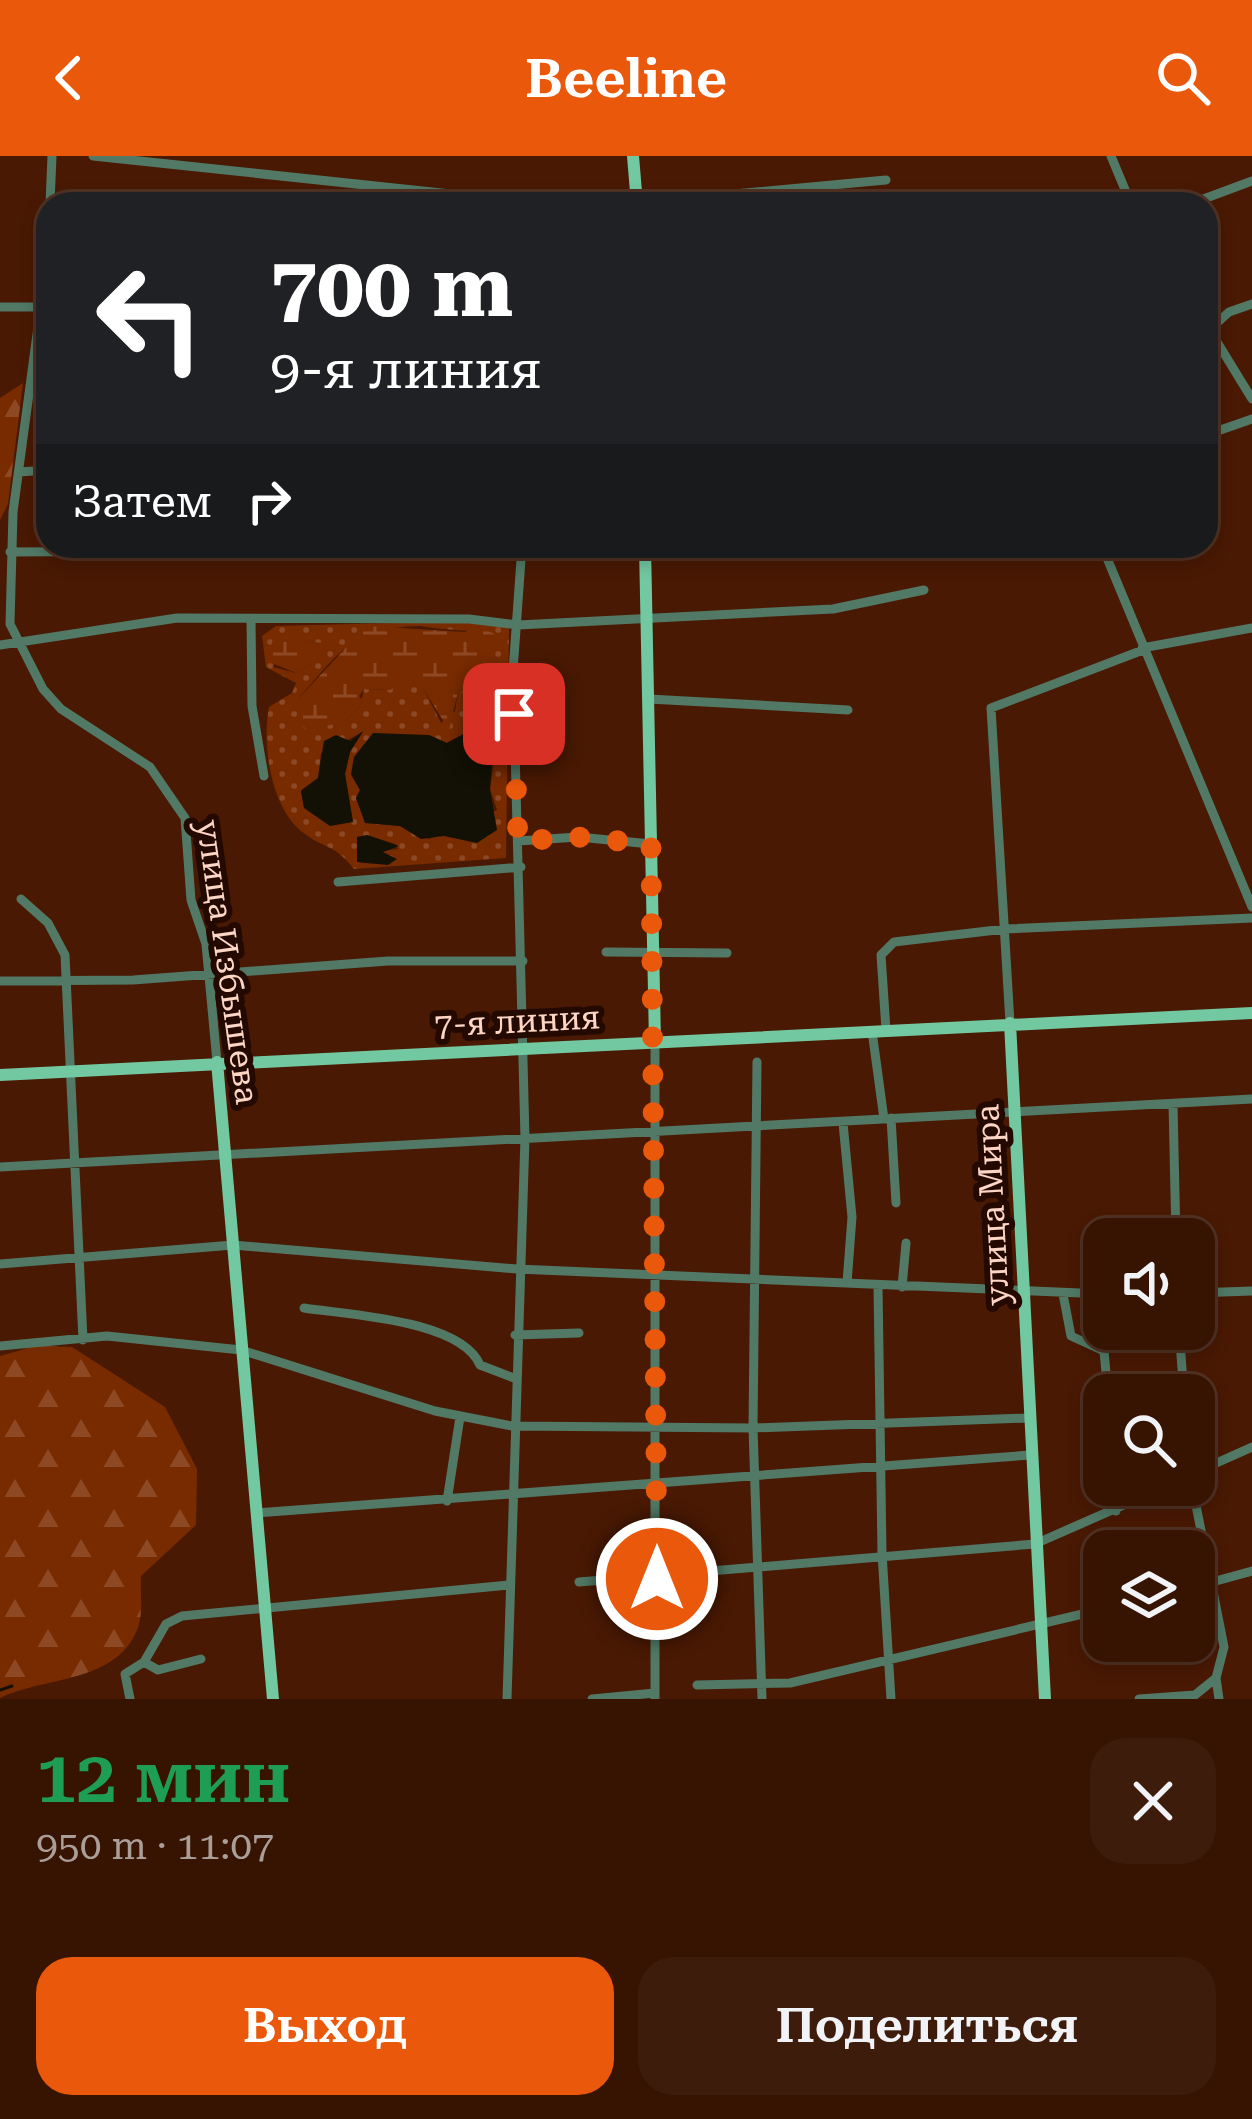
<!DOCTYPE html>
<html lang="ru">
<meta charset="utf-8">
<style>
body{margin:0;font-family:"Roboto Serif",serif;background:#3e1c0c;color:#f1f3f6;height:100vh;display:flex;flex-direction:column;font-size:45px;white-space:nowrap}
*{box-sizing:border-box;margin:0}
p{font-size:39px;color:#aa9e99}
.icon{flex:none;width:66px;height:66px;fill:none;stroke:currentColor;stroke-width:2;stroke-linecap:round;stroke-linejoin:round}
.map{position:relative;height:1543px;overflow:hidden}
.sheet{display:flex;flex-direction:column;background:#371302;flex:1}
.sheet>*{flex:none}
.guide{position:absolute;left:36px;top:36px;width:1182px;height:366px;border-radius:36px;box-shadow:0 6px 18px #0003,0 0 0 3px #513224;background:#202124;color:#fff;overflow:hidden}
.buttons{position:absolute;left:1083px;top:1062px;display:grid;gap:24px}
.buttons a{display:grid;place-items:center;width:132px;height:132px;border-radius:24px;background:#371302;box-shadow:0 6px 18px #0003,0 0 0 3px #513224;font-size:60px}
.pin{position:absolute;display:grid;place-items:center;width:102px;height:102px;color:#fff;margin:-51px;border-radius:24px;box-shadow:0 6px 18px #0006}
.me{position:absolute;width:132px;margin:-66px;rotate:0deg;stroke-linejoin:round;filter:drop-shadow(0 0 9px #0008)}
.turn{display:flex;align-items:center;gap:42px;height:252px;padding:0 36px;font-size:54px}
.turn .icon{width:156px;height:156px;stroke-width:2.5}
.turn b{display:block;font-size:84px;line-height:102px}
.then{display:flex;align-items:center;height:114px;padding:0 36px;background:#0003;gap:24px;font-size:45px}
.round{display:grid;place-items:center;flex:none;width:126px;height:126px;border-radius:36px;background:#3e1c0c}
.summary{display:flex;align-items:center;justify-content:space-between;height:204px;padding:0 36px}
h1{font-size:72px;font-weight:600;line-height:90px;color:#1e9e55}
.action{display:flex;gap:24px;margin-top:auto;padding:24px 36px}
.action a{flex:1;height:138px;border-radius:36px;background:#ea580c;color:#fff;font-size:48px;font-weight:600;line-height:138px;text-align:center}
.action a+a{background:#3e1c0c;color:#f1f3f6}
header{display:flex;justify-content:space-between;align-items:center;height:156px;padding:0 36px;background:#ea580c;color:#fff;font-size:54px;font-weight:600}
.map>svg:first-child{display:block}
.grass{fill:url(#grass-dots);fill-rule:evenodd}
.forest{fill:url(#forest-firs)}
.wetland{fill:url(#wetland-marsh)}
.water{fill:#131105}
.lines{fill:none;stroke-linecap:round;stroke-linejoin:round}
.stream{stroke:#131105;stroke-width:3}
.minor{stroke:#517966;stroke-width:9}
.major{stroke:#72c8a1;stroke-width:12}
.route{stroke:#ea580c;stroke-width:21;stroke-dasharray:0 37.8}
.labels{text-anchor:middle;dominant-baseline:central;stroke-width:12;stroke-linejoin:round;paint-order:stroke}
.street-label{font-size:33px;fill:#fcd5c5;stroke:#240901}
</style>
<header><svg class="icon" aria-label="back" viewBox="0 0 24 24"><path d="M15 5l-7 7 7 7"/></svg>Beeline<svg class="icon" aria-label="search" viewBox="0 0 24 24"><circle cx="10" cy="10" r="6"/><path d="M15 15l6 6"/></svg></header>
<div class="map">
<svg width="1252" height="1543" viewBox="0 0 1252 1543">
<defs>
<pattern id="grass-dots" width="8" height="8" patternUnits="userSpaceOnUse" patternTransform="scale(3)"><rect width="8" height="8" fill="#792b00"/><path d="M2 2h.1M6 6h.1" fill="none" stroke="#8d4924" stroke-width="1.8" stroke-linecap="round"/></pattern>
<pattern id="forest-firs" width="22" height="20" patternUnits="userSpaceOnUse" patternTransform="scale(3)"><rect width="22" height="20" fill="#792b00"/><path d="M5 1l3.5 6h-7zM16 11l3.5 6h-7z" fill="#8d4924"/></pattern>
<pattern id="wetland-marsh" width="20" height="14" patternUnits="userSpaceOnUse" patternTransform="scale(3)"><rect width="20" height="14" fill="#792b00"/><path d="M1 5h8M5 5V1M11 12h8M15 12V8" fill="none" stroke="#8d4924"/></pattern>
</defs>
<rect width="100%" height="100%" fill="#491903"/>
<path class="grass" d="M471,465L509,472L506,702L354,713C334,687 323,693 301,675C270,649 262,587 269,551L292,537L296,527L266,511L262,480L276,470ZM420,470C448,475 469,473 495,479L484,511L497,535L479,531L458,536L455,555L441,567L421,528L409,522L382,534L364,533L360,550L345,565L333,567L299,542C341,494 352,472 420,470ZM292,475L306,486L322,487L310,496V508L296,517L273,511ZM473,573L494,606L490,633L497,654L429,683L400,670L366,667L356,642L360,634L351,619L366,590L429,579L446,587ZM363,576L350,596L345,618L353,666L304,652L301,634L318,622L321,597ZM367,679L395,688L398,693L383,695L384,708L361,707Z"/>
<path class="forest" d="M23,227L8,348L0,364V242Z
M35,1190L72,1191L165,1251L197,1313L196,1369L141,1420C140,1434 143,1454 139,1468C121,1528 44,1520 0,1542V1200Z"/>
<path class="wetland" d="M477,468L499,481L484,510L499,533L458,536L449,574L421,529L409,522L390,534L364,533L359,540L364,546L345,565L308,575L298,565L299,542L366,470L465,476Z
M293,475L306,486L323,487L310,496V508L296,517L267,505L273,483Z"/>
<path class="water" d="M473,573L494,579L490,633L497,674L477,687L444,680L421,683L400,670L365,667L356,642L360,634L351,618L354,601L373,577L429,579L447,587Z
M363,575L350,596L345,618L353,666L330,670L304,652L301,635L318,622L324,585L336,579L350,585Z
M367,679L399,690L383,696L397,703L388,709L357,706V681Z"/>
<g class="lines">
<path class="stream" d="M0,1534L12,1530"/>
<path class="minor" d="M93,0L544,48
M1111,0L1131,48
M637,47L886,24
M50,48L52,0
M1190,48L1252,25
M48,97L13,356L10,468L43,533L61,553L150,611L185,662L191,744L206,788L217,906
M0,151H42
M1206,168L1252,243
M1209,174L1229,156L1252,148
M1206,279L1252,263
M19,316L48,314
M1102,390L1252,751
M10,396L522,393L646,398
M251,463L252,550L264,620
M0,489L177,462L469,463L518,469L833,453L924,434
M1142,492L1252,472
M649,543L848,554
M518,685L578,681L651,688
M338,726L521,711
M21,743L48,767L65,799L83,1184
M606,796L727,797
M0,825L133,824L388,805H523
M1010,867L991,552L1143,494
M886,874L881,799L894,786L1005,773L1252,762
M872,875L884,963
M655,886V1543
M757,906L753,1272L762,1543
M1173,948L1176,1083
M891,962L896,1047
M843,967L852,1061L847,1127
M0,1011L1252,943
M0,1108L233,1089L517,1113L1104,1138
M878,1130L882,1397L891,1543
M902,1131L906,1087
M1194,1137L1252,1135
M1063,1138L1071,1180L1104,1195L1108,1239
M304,1152C350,1159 461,1164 480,1209L514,1222
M1179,1173L1184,1239
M515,1179L579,1177
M0,1190L107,1180L241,1194L435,1255L512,1270L753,1272L1028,1262
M1194,1317L1252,1291
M1114,1329L1116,1355
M1192,1329L1224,1491L1216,1522L1219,1543
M447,1345L460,1261
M256,1357L1030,1299
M579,1426L1035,1388L1169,1329
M1194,1431L1252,1415
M144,1506L166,1468L182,1460L509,1429
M697,1529L790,1527L1104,1453
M130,1543L125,1518L144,1506L158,1514L201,1503
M507,1543L525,982L513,515L522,390
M592,1543L655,1537
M1139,1543L1195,1539L1216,1522"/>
<path class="major" d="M633,0L637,48
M645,390L655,886
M1010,867L1045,1543
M217,906L273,1543
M0,919L1252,857"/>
</g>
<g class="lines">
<path class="route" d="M514,558L518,685L578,681L651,688L657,1423"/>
</g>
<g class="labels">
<g class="street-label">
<text transform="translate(228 806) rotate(82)">улица Избышева</text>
<text transform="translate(517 865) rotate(-3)">7-я линия</text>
<text transform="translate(992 1049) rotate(-93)">улица Мира</text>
</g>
</g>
</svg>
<div class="buttons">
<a><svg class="icon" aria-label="sound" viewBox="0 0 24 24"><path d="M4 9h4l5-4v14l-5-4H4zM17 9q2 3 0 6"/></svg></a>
<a><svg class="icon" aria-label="search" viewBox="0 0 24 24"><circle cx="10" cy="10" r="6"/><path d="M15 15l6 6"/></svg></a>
<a><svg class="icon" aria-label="layers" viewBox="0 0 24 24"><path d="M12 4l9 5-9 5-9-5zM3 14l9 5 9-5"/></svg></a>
</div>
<div class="pin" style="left:514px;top:558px;background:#d93025"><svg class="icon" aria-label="arrive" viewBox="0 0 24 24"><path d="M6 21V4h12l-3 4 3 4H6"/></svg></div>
<svg class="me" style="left:657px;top:1423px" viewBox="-20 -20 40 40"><circle r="17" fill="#ea580c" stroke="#fff" stroke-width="3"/><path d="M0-11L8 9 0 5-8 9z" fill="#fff"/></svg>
<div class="guide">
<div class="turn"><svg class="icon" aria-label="left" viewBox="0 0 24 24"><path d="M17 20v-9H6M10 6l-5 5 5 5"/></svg><div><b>700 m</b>9-я линия</div></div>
<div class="then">Затем<svg class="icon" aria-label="right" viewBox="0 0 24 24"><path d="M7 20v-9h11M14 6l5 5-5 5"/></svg></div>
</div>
</div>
<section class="sheet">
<div class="summary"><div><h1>12 мин</h1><p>950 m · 11:07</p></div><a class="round"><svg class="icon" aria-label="close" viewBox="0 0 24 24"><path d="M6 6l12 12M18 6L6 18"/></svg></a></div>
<div class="action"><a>Выход</a><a>Поделиться</a></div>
</section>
